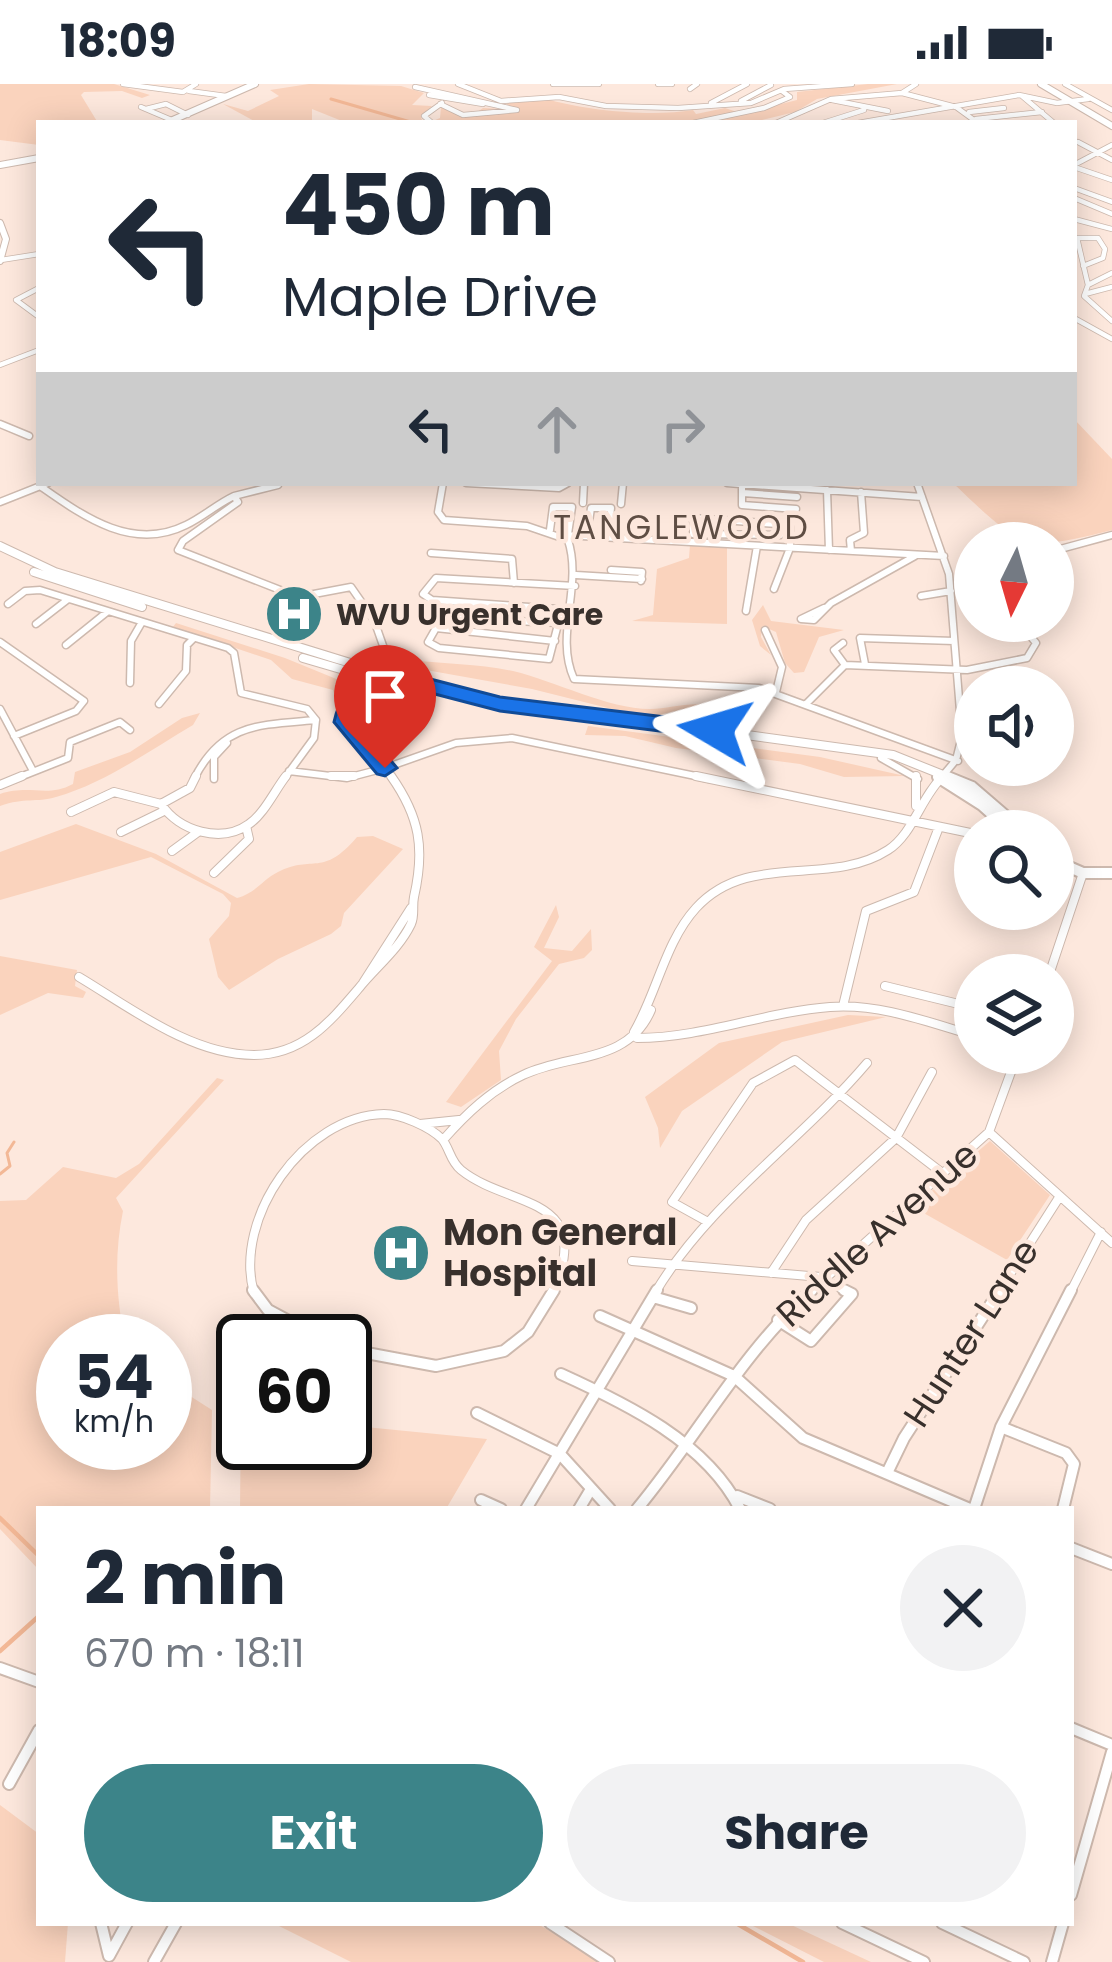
<!DOCTYPE html>
<meta charset="utf-8">
<style>
body{margin:0;font-family:Poppins,sans-serif;background:#f2f2f3;color:#1f2937;height:100vh;display:flex;flex-direction:column;font-size:45px;white-space:nowrap}
*{box-sizing:border-box;margin:0}
p{font-size:39px;color:#747a83}
.icon{flex:none;width:66px;height:66px;fill:none;stroke:currentColor;stroke-width:2;stroke-linecap:round;stroke-linejoin:round}
.map{position:relative;flex:1;overflow:hidden}
.panel{position:absolute;left:36px;top:1422px;width:1038px;height:420px;display:flex;flex-direction:column;background:#fff;border-radius:0px;box-shadow:0 6px 30px #0003}
.panel>*{flex:none}
.guide{position:absolute;left:36px;top:36px;width:1041px;height:366px;border-radius:0px;box-shadow:0 6px 30px #0003;background:#fff;color:#1f2937;overflow:hidden}
.needle{width:78px;rotate:185deg}
.tools{position:absolute;left:954px;top:438px;display:grid;gap:24px}
.tools a{display:grid;place-items:center;width:120px;height:120px;border-radius:50%;background:#fff;box-shadow:0 6px 30px #0003;font-size:60px}
.speed{position:absolute;left:36px;top:1230px;display:flex;gap:24px;font-size:60px;font-weight:700;text-align:center}
.speed>*{display:grid;place-content:center;width:156px;height:156px;border-radius:50%;background:#fff;box-shadow:0 6px 30px #0003;line-height:1}
.speed small{font-size:30px;font-weight:400}
.speed .limit{border:6px solid #111;border-radius:18px;background:#fff;color:#111}
.pin{position:absolute;display:grid;place-items:center;width:102px;height:102px;color:#fff;margin:-123px -51px;border-radius:50% 50% 50% 0;rotate:-45deg;box-shadow:0 0 12px #0007}
.pin .icon{rotate:45deg}
.me{position:absolute;width:132px;margin:-66px;rotate:277deg;stroke-linejoin:round;filter:drop-shadow(0 0 9px #0008)}
.turn{display:flex;align-items:center;gap:42px;height:252px;padding:0 48px;font-size:54px}
.turn .icon{width:156px;height:156px;stroke-width:2.5}
.turn b{display:block;font-size:84px;line-height:102px}
.lanes{display:flex;align-items:center;height:114px;padding:0 48px;background:#0003;justify-content:center;gap:60px;direction:ltr}
.lanes .off{opacity:.35}
.round{display:grid;place-items:center;flex:none;width:126px;height:126px;border-radius:63px;background:#f2f2f3}
.head{display:flex;align-items:center;justify-content:space-between;height:204px;padding:0 48px}
h1{font-size:72px;font-weight:700;line-height:90px}
.primary-button{display:flex;gap:24px;margin-top:auto;padding:24px 48px}
.primary-button a{flex:1;height:138px;border-radius:72px;background:#3c8489;color:#fff;font-size:48px;font-weight:700;line-height:138px;text-align:center}
.primary-button a+a{background:#f2f2f3;color:#1f2937}
.status{display:flex;justify-content:space-between;align-items:center;height:84px;padding:0 60px;background:#fff;direction:ltr}
.status svg{height:33px;fill:currentColor}
.map>svg:first-child{display:block}
.green{fill:#fad3bd}
.lines{fill:none;stroke-linecap:round;stroke-linejoin:round}
.stream-far1{stroke:#f3b896;stroke-width:3}
.stream{stroke:#f3b896;stroke-width:4.5}
.minor-far3-casing{stroke:#cdb9ae;stroke-width:6}
.minor-far2-casing{stroke:#cdb9ae;stroke-width:9}
.minor-far1-casing{stroke:#cdb9ae;stroke-width:10}
.minor-casing{stroke:#cdb9ae;stroke-width:14}
.major-far2-casing{stroke:#cdb9ae;stroke-width:8}
.major-far1-casing{stroke:#cdb9ae;stroke-width:10}
.major-casing{stroke:#cdb9ae;stroke-width:14}
.minor-far3{stroke:#fff;stroke-width:4.5}
.minor-far2{stroke:#fff;stroke-width:6}
.minor-far1{stroke:#fff;stroke-width:8}
.minor{stroke:#fff;stroke-width:10}
.major-far2{stroke:#fff;stroke-width:6}
.major-far1{stroke:#fff;stroke-width:8}
.major{stroke:#fff;stroke-width:10}
.route{fill:#1a73e8;stroke:#114b97;stroke-width:3}
.labels{text-anchor:middle;dominant-baseline:central;stroke-width:9;stroke-linejoin:round;paint-order:stroke}
.far-poi-label{font-size:30px;font-weight:bold;fill:#38302c;stroke:#fde8dd;text-anchor:start}
.far-neighbourhood-label{font-size:33px;letter-spacing:3px;fill:#5f4e44;stroke:#fde8dd}
.poi-label{font-size:36px;font-weight:bold;fill:#38302c;stroke:#fde8dd;text-anchor:start}
.street-label{font-size:36px;fill:#38302c;stroke:#fde8dd}
</style>
<div class="status"><b>18:09</b><svg viewBox="0 0 49 12"><path d="M0 12V9h3v3zM5 12V6h3v6zM10 12V3h3v9zM15 12V0h3v12zM26 1h20v11H26zM47 4h2v5h-2z"/></svg></div>
<div class="map">
<svg width="1112" height="1878" viewBox="0 0 1112 1878">
<rect width="100%" height="100%" fill="#fde8dd"/>
<path class="green" d="M0,0H114L150,11L142,14L122,7L84,8L81,11L98,39H39V61L0,56Z
M309,0L401,2L424,9L412,21L432,22L421,33L423,39H347L312,25V36L258,39L223,20L248,27L279,12L270,6Z
M868,0H897L817,15L795,28L750,39H705L797,16V8Z
M550,16C590,27 654,33 693,26L696,30L725,24L737,28L679,39L433,37L440,34L441,23L470,33L483,24L504,25L508,19Z
M1074,335L1112,375V446C1024,469 1020,463 953,399H1074Z
M690,461L727,462V540L632,537L653,531L657,485L689,474Z
M763,521L771,537L844,546L819,553L804,588L794,589L785,579L776,548L762,542L761,553L771,571L760,562L752,536Z
M176,539L285,574L351,601L334,600L344,606L336,615L333,606L292,595L271,576L173,543Z
M398,564H403L410,576C444,580 480,580 513,587C555,597 608,625 650,625C677,625 710,609 728,636L683,625L654,632L620,627L532,605L398,581Z
M200,629L193,641C149,667 105,699 56,713C36,719 25,713 0,722V710C30,700 47,714 73,700L75,688L130,668L182,634Z
M588,642L820,673L905,692L844,693L800,680L676,664L625,652L585,651Z
M76,740L156,770L237,814C256,809 262,796 278,788C314,770 322,794 357,753L373,752L403,765L344,829L341,842L331,850L278,875L229,906L218,893L209,855L229,832L231,819L223,810L151,773L0,816V768Z
M556,821L559,833L544,864L572,867L591,845L592,866L584,874L559,880L516,935L499,967L501,996L461,1023L446,1018L552,877L534,863Z
M0,872L77,886L75,902L86,908L83,914L48,909L0,931Z
M848,931L886,933L782,958L682,1027L660,1064L658,1044L645,1013L719,959Z
M217,994L224,996L116,1114L123,1127C114,1171 116,1213 125,1257H63V1359H165V1296L212,1326L210,1425H39V1486L0,1445V1117L26,1116L63,1083L116,1094L139,1080Z
M990,1057L1050,1111L1007,1176L913,1123Z
M241,1327L243,1359H345V1341L487,1355L446,1425H240Z
M0,1721L39,1750V1839H68L65,1878H0Z
M273,1839H536L604,1878H351Z
M747,1839H787L871,1878H824Z"/>
<g class="lines">
<path class="stream-far1" d="M331,15L414,39
M0,1090L10,1082L7,1069L14,1058"/>
<path class="stream" d="M0,1434L39,1472
M0,1567L39,1532
M736,1839L803,1878"/>
<g class="minor-far3-casing">
<path id="minor-far3" d="M123,0L183,8L196,0
M458,0L501,17L559,13L606,22L678,24L751,19L784,5L852,0
M553,0H599
M658,0H672
M1065,0L1112,26
M415,3L517,26L463,31L440,20
M690,5L697,0
M189,7L226,12
M902,9L956,23L978,39
M429,11L483,20
M1022,12L1054,39
M832,16L888,27
M741,17L771,1
M711,19L747,0
M141,23L174,37
M146,25L166,20L188,31
M969,28L1004,24
M976,35L1042,28
M432,39L424,32L442,19
M693,39L764,24L790,13L782,7
M776,39L831,15L902,9L916,0
M823,39L864,26
M858,39L1019,11L1057,19L1088,15
M936,39H944
M1078,58L1112,76
M1074,81L1112,61
M1074,83L1112,96
M1074,104L1112,118
M1074,114L1112,130
M1074,135L1112,145
M1074,154H1098L1105,165L1103,174L1083,182
M1077,154L1088,201
M1,176L39,170
M1112,189L1088,201L1084,212L1112,237
M39,204L16,216L39,233
M1085,210L1112,203
M1074,234L1112,255
M0,281L39,266"/>
</g>
<g class="minor-far2-casing">
<path id="minor-far2" d="M0,340L29,352
M443,399L438,428L444,436L527,442L568,456C583,502 554,551 574,595L759,604L958,677
M466,399L559,404L568,399
M727,399L922,413
M917,399L949,490L962,652L956,676L940,695
M278,401L234,412L238,418L183,457L178,466L298,513L351,503L374,536L387,573L351,616L346,638L385,684L456,659L512,654L710,695
M742,401V421L796,425
M40,402C83,432 132,468 186,441C203,433 217,420 234,412
M827,406L829,466
M743,409L797,413
M0,418L48,399
M583,419L584,399
M621,420L623,399
M550,446L553,423H572L568,450
M693,449V434L778,440
M693,450L780,451
M563,451L944,472
M587,451L591,424H611L608,452
M851,467L850,456L864,449L861,408
M1053,467L1112,451
M431,469L512,475L514,499
M611,486L642,488L641,497
M576,491L642,495
M774,505L790,464V443
M921,512L951,507
M8,520L25,507L40,506L228,564L234,569L241,609L307,625L316,636
M824,524L801,535L814,536L831,519L915,472
M573,526L432,516L423,510L436,494L575,502
M746,527L757,462
M423,533L560,539
M36,540L67,516
M765,546L782,583L776,608
M555,557L436,544L428,558L439,564L549,575L562,525
M0,558L84,617L76,627L14,652
M843,559L834,566L845,581
M66,561L107,528
M865,580L860,554L954,557
M130,599L131,557L142,538
M807,619L845,581L967,586L1027,574L1036,559L1018,537
M159,620L186,587L187,561L194,554
M0,625L32,685
M881,674L918,695
M289,687L347,694L385,684L393,695
M15,695L68,674L70,658L120,638L130,646
M194,695C222,639 259,641 316,636
M214,695V673L227,659
M284,695L314,654L316,636"/>
</g>
<g class="minor-far1-casing">
<path id="minor-far1" d="M196,692L190,704L161,720C179,747 221,760 249,740C264,730 275,706 286,692
M331,692H354
M696,692L975,750
M0,701L22,692
M916,722V692
M71,728L114,708L161,720
M121,748L164,727
M172,767L198,748
M214,789L249,755L246,742
M1049,891L1083,789
M79,893C131,924 191,971 254,971C303,971 330,938 359,904C376,883 399,865 411,840C415,831 412,823 414,813C425,765 420,733 391,692
M363,899L411,824
M885,902L975,924
M843,922L866,827L914,808L939,743
M634,948C657,909 665,858 696,824C749,766 829,804 888,766C913,750 921,713 943,692
M637,954C703,954 764,928 830,923C879,919 928,938 975,952
M420,1040L459,1036
M989,1048L1112,1159
M443,1056C466,1030 491,1006 523,991C569,969 628,980 651,926
M708,1138L672,1118L753,999L795,976L941,1088
M632,1177L821,1193L849,1209
M771,1189L806,1136L896,1054L932,988
M254,1209C233,1135 303,1032 384,1030C401,1030 430,1043 442,1055C450,1065 450,1077 461,1086C509,1125 596,1109 553,1209
M655,1209C709,1118 800,1058 867,979
M809,1209L989,1048L1018,969
M998,1209L1060,1112
M1070,1209L1101,1148"/>
</g>
<g class="minor-casing">
<path id="minor" d="M253,1206L268,1226L326,1257
M653,1213L691,1224
M600,1232L734,1292L803,1354L970,1425
M778,1236L811,1257L852,1210L844,1206
M345,1265L436,1282L504,1267L528,1248L554,1206
M561,1290C627,1320 706,1358 740,1425
M477,1329L560,1370L610,1425
M1001,1343L1066,1369L1074,1380L1063,1425
M887,1389L904,1354L1000,1206
M737,1412L770,1425
M481,1416L501,1425
M526,1425L657,1206
M579,1425L591,1405
M637,1425C697,1353 742,1268 812,1206
M974,1425L1001,1343L1071,1206
M1071,1464L1112,1480
M0,1584L39,1598
M1071,1644L1112,1661
M9,1700L39,1646
M1071,1811L1112,1668
M101,1839L109,1872L127,1839
M550,1839L609,1878
M842,1839L924,1878
M942,1839L1024,1878
M154,1878L176,1839
M1052,1878L1063,1839"/>
</g>
<g class="major-far2-casing">
<path id="major-far2" d="M1041,0L1112,42
M166,39L255,0
M0,81L39,74
M0,139L6,155L0,177"/>
</g>
<g class="major-far1-casing">
<path id="major-far1" d="M0,462L55,488L454,611L893,671L953,695
M34,488L142,523
M388,567L389,586L398,592
M303,574L429,611
M346,590L355,597L349,619
M349,619L390,603"/>
</g>
<g class="major-casing">
<path id="major" d="M945,692L972,703L1023,747
M938,693L982,721L1011,747
M1053,776L1083,789H1112"/>
</g>
<use href="#minor-far3" class="minor-far3"/>
<use href="#minor-far2" class="minor-far2"/>
<use href="#minor-far1" class="minor-far1"/>
<use href="#minor" class="minor"/>
<use href="#major-far2" class="major-far2"/>
<use href="#major-far1" class="major-far1"/>
<use href="#major" class="major"/>
</g>
<path class="route" d="M376,581L500,613L715,639L726,646L715,654L500,627L381,596L360,621L358,637L397,684L385,692L377,690L334,638C339,615 354,590 376,581Z"/>
<defs>
<g id="hospital-disc" transform="scale(3)"><circle r="9.5" fill="#3c8489" stroke="#fde8dd"/><path d="M-5-5h3v3.5h4V-5h3V5h-3V1.5h-4V5h-3Z" fill="#fff"/></g>
</defs>
<g fill-rule="evenodd">
<use href="#hospital-disc" x="294" y="530"/>
<use href="#hospital-disc" x="401" y="1169"/>
</g>
<g class="labels">
<g class="far-poi-label">
<text x="336" y="530">WVU Urgent Care</text>
</g>
<g class="far-neighbourhood-label">
<text x="682" y="443">TANGLEWOOD</text>
</g>
<g class="poi-label">
<text x="443" y="1148">Mon General<tspan x="443" dy="41">Hospital</tspan></text>
</g>
<g class="street-label">
<text transform="translate(877 1150) rotate(-42)">Riddle Avenue</text>
<text transform="translate(971 1249) rotate(-57)">Hunter Lane</text>
</g>
</g>
</svg>
<div class="tools">
<a><svg class="needle" viewBox="-14 -14 28 28"><path d="M0-13l5 13h-10z" fill="#e53935"/><path d="M0 13l5-13h-10z" fill="#747a83"/></svg></a>
<a><svg class="icon" aria-label="sound" viewBox="0 0 24 24"><path d="M4 9h4l5-4v14l-5-4H4zM17 9q2 3 0 6"/></svg></a>
<a><svg class="icon" aria-label="search" viewBox="0 0 24 24"><circle cx="10" cy="10" r="6"/><path d="M15 15l6 6"/></svg></a>
<a><svg class="icon" aria-label="layers" viewBox="0 0 24 24"><path d="M12 4l9 5-9 5-9-5zM3 14l9 5 9-5"/></svg></a>
</div>
<div class="speed"><div>54<small>km/h</small></div><div class="limit">60</div></div>
<div class="pin" style="left:385px;top:684px;background:#d93025"><svg class="icon" aria-label="arrive" viewBox="0 0 24 24"><path d="M6 21V4h12l-3 4 3 4H6"/></svg></div>
<svg class="me" style="left:715px;top:646px" viewBox="-20 -20 40 40"><path d="M0-17L14 15 0 8-14 15z" fill="#1a73e8" stroke="#fff" stroke-width="4"/></svg>
<div class="guide">
<div class="turn"><svg class="icon" aria-label="left" viewBox="0 0 24 24"><path d="M17 20v-9H6M10 6l-5 5 5 5"/></svg><div><b>450 m</b>Maple Drive</div></div>
<div class="lanes"><svg class="icon" aria-label="left" viewBox="0 0 24 24"><path d="M17 20v-9H6M10 6l-5 5 5 5"/></svg><svg class="icon off" aria-label="ahead" viewBox="0 0 24 24"><path d="M12 20V5M6 11l6-6 6 6"/></svg><svg class="icon off" aria-label="right" viewBox="0 0 24 24"><path d="M7 20v-9h11M14 6l5 5-5 5"/></svg></div>
</div>
<section class="panel">
<div class="head"><div><h1>2 min</h1><p>670 m · 18:11</p></div><a class="round"><svg class="icon" aria-label="close" viewBox="0 0 24 24"><path d="M6 6l12 12M18 6L6 18"/></svg></a></div>
<div class="primary-button"><a>Exit</a><a>Share</a></div>
</section>
</div>
